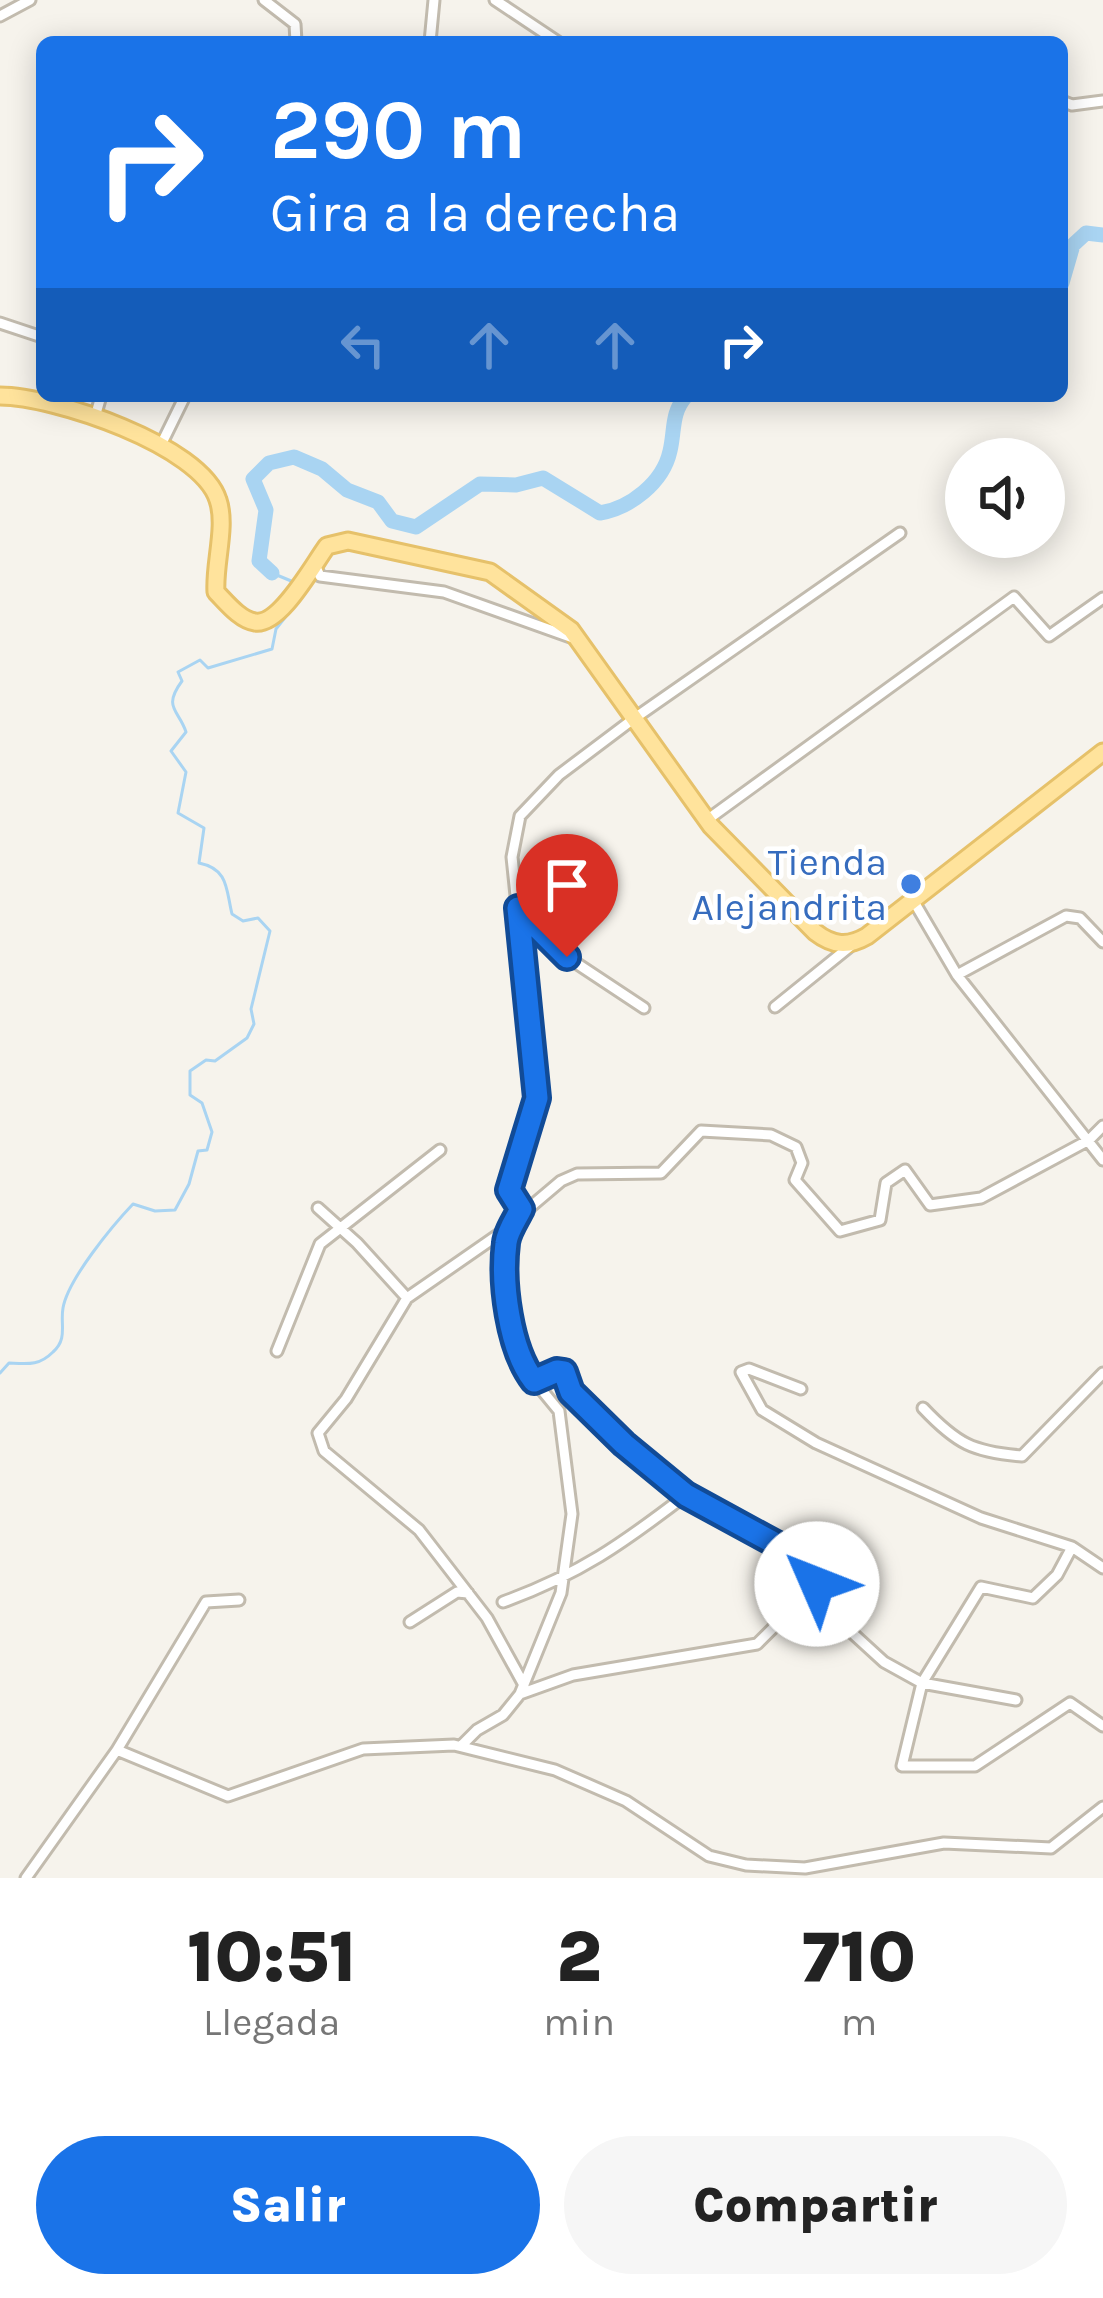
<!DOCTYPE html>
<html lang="es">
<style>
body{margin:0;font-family:Karla,sans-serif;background:#f6f6f6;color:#222;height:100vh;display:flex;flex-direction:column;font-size:45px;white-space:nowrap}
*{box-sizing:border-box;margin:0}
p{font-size:39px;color:#767676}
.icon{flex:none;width:66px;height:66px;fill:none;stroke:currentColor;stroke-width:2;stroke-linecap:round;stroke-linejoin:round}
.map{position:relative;height:1878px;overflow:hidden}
.sheet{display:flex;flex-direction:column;background:#fff;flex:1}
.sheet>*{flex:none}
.hud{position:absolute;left:36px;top:36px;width:1032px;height:366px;border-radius:18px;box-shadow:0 6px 30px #0003;background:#1a73e8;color:#fff;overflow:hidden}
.tools{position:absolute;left:945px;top:438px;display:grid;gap:24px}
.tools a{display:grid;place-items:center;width:120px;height:120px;border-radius:50%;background:#fff;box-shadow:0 6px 30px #0003;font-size:60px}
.pin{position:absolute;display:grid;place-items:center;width:102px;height:102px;color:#fff;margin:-123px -51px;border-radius:50% 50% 50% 0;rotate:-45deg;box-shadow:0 0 12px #0007}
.pin .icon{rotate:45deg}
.me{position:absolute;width:132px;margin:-66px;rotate:314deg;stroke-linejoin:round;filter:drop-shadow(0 0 9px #0008)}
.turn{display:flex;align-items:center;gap:42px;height:252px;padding:0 36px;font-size:54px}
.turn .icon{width:156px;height:156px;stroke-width:2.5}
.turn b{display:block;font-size:84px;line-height:102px}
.lanes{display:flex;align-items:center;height:114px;padding:0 36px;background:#0003;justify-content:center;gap:60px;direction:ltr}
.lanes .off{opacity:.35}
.eta{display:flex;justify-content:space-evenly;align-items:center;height:204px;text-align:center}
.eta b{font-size:72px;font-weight:800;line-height:84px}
.cta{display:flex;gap:24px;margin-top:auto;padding:24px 36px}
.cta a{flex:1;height:138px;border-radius:72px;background:#1a73e8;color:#fff;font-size:48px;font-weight:800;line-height:138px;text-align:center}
.cta a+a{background:#f6f6f6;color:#222}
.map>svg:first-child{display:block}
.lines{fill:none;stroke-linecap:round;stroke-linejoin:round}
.stream{stroke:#a9d4f2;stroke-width:3}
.river{stroke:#a9d4f2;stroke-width:15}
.street-casing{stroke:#c2bbae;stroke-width:15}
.primary-casing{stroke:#e6c16a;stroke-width:21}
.street{stroke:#fff;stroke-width:9}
.primary{stroke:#ffe39c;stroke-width:15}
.route-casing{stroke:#114b97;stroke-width:30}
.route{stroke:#1a73e8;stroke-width:21}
.shop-dot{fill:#3f7fe0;stroke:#fff;stroke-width:4.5}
.labels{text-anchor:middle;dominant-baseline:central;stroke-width:9;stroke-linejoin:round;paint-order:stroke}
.shop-label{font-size:39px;fill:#366cbe;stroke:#fff;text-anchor:end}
</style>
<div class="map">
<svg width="1103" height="1878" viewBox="0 0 1103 1878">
<rect width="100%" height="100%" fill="#f6f3ec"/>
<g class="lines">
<path class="stream" d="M272,573L296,583
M0,1373L9,1363C28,1364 39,1366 53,1352C68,1339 60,1324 63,1308C68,1279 113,1225 133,1204L155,1211L175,1210L189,1184L198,1151L207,1150L212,1132L202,1103L190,1095V1071L206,1060L215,1061L247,1038L254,1024L251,1009L270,931L258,918L243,921L232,914C226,890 229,869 199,863L204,828L178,813L186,772L171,751L186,732C179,710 162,708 182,681L178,672L200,660L208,668L272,649L276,629L294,606"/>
<path class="river" d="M1062,283L1073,245L1086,233L1103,235
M272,573L259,561L266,510L253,479L269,463L294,457L322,469L347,490L378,502L392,521L416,527L480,484L516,485L543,478L600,513C630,508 663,483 670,451C675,430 671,413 686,396"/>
<g class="street-casing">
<path id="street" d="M264,0L295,24L296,42
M495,0L558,42
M0,16L30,0
M430,42L434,0
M1062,101L1072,105L1103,101
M0,323L42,337
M95,417L101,396
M160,447L185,396
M314,563L320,576L444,592L573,638
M707,820L1014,597L1049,636L1103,598
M913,900L957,975L1103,1160
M518,908L567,957L644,1008
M957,975L1066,916L1080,918L1103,942
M775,1007L853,944
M318,1208L357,1243L407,1298L508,1228
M522,1214L561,1181L577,1174L661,1173L701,1131L771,1135L796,1147L802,1163L795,1180L840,1231L880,1220L886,1183L905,1170L930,1205L981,1198L1089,1140L1103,1126
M407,1298L346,1399L318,1433L324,1451L419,1530L487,1618L524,1685
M277,1351L320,1244L440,1150
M534,1380L557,1371L564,1373L571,1392L585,1407L686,1495L776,1544L817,1584L849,1630L884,1662L922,1683L1016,1700
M801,1389L749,1369L741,1372L762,1410L816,1443L981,1518L1072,1547
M923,1408C957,1444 973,1452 1022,1456L1103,1373
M1103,1568L1072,1547L1057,1575L1033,1598L981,1587L922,1683L902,1766H975L1070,1703L1103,1726
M503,1602C580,1574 622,1544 686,1495
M410,1622L457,1592L468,1593
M520,1694L573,1675L757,1644L817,1584
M461,1746L477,1730L503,1715L520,1694L561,1593L572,1514L559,1411L527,1372L510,1313L506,1240L521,1209L509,1190L537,1098L512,857L520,816L559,775L632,720L900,533
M117,1750L206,1602L239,1600
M26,1878L117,1750L228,1796L363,1749L454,1745L555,1770L626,1801L709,1856L746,1865L805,1868L944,1843L1051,1848L1103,1807"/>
</g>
<g class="primary-casing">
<path id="primary" d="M0,396C53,396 201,445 218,500C227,526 214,564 216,592C226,602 240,620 255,622C280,626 313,565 327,546L348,541L490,572L571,630L711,826L815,932C833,946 848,947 867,936L1103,752"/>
</g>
<use href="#street" class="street"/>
<use href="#primary" class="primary"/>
</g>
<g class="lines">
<g class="route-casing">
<path id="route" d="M567,957L518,908L537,1098L509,1190L521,1209C516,1219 507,1232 506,1243C501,1282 509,1349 534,1381L557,1371L564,1372L571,1392L624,1444L686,1495L776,1544L817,1584"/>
</g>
<use href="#route" class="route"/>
</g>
<circle class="shop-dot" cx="911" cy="884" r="12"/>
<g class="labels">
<g class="shop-label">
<text x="887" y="862">Tienda<tspan x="887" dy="45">Alejandrita</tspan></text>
</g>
</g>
</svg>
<div class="tools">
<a><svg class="icon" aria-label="sound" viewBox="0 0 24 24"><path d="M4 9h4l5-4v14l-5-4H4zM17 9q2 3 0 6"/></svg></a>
</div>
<div class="pin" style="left:567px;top:957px;background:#d93025"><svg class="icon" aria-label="arrive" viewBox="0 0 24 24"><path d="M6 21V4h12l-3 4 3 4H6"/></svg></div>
<svg class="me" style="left:817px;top:1584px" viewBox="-20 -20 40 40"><circle r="19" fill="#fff"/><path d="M0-13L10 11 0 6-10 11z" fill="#1a73e8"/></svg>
<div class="hud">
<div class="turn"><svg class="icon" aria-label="right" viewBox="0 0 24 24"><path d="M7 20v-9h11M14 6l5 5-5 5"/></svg><div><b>290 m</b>Gira a la derecha</div></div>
<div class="lanes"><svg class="icon off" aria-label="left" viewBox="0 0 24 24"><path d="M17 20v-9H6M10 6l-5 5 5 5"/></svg><svg class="icon off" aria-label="ahead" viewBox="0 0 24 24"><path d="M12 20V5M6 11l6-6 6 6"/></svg><svg class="icon off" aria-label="ahead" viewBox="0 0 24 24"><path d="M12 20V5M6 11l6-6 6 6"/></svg><svg class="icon" aria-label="right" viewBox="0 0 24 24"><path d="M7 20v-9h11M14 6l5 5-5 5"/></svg></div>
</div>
</div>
<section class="sheet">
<div class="eta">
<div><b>10:51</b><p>Llegada</p></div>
<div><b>2</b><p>min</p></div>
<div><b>710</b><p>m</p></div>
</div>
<div class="cta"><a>Salir</a><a>Compartir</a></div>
</section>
